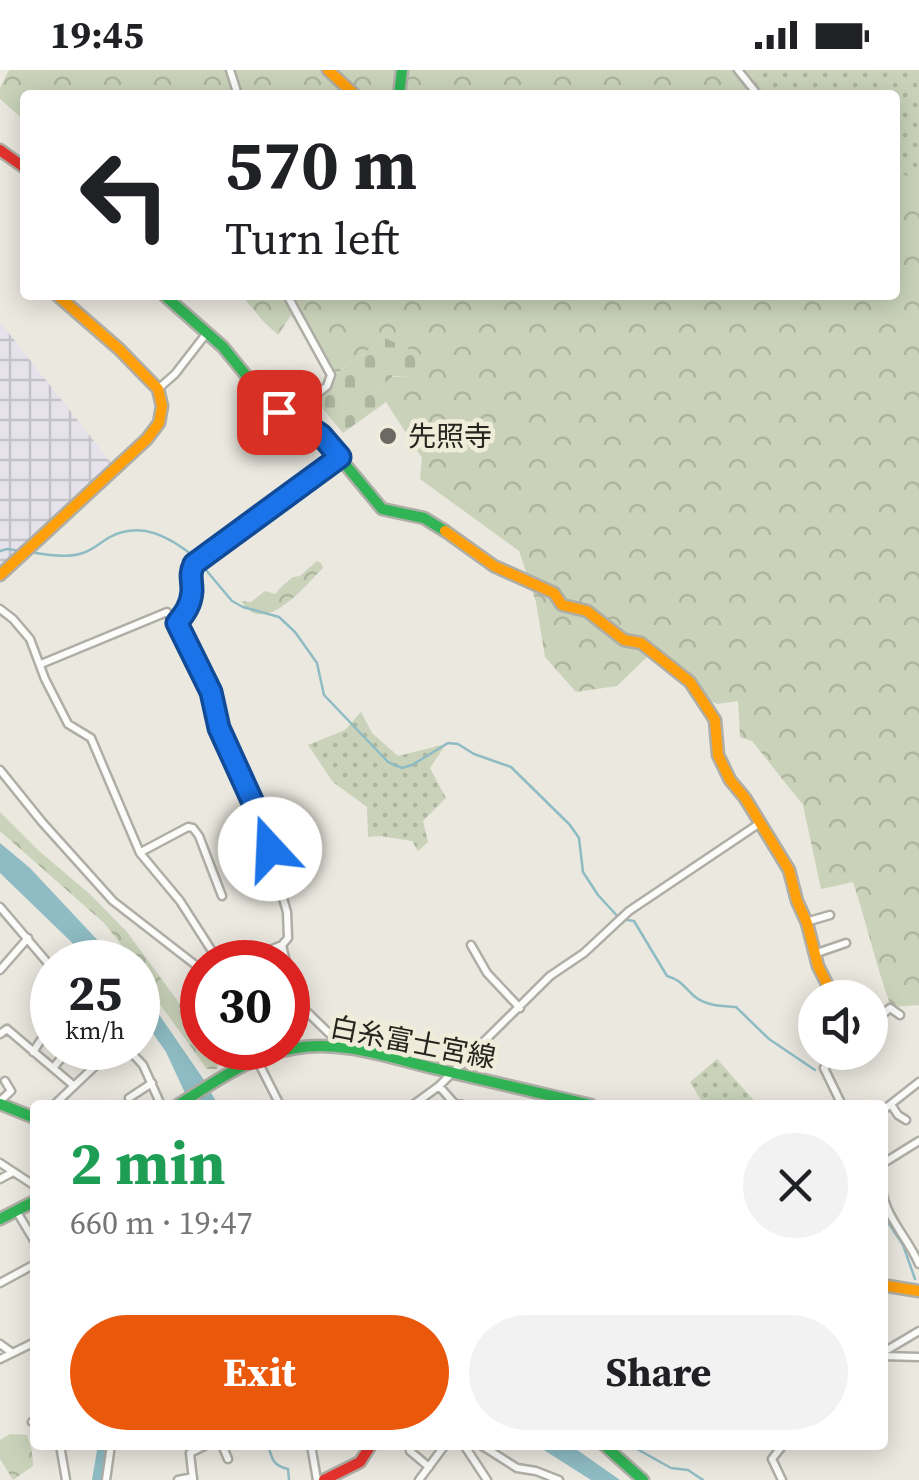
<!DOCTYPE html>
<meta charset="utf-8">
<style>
body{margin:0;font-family:"Source Serif 4","Noto Sans JP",serif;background:#f2f2f2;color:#202124;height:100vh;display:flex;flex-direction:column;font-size:38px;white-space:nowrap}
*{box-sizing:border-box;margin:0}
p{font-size:32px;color:#757577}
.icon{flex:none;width:55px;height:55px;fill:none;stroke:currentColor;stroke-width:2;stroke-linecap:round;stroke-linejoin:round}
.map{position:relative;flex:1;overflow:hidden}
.side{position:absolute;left:30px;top:1030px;width:858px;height:350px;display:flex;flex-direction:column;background:#fff;border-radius:10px;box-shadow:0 5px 25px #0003}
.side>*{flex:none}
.top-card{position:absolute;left:20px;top:20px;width:880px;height:210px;border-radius:10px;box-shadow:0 5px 25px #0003;background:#fff;color:#202124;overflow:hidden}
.buttons{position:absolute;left:798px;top:910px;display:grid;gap:20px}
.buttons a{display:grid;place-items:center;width:90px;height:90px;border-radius:50%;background:#fff;box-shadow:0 5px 25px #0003;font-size:50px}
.speed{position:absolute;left:30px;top:870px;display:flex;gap:20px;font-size:50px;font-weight:700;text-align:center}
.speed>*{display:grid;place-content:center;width:130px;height:130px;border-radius:50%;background:#fff;box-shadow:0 5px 25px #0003;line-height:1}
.speed small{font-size:25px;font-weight:400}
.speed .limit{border:15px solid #d22;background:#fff;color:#111}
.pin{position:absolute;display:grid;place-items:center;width:85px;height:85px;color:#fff;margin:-42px;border-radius:20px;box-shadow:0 5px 15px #0006}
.me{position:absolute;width:110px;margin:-55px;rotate:340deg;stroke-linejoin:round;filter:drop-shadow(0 0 8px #0008)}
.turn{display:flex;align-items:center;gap:35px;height:210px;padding:0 40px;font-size:45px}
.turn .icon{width:130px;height:130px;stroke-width:2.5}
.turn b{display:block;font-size:70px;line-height:85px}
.round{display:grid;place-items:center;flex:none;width:105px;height:105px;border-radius:52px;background:#f2f2f2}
.head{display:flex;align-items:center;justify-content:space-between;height:170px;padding:0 40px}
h1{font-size:60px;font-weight:700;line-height:75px;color:#1e9e55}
.primary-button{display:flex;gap:20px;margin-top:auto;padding:20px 40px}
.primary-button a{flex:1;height:115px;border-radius:60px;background:#ea580c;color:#fff;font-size:40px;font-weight:700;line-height:115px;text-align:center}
.primary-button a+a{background:#f2f2f2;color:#202124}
.status{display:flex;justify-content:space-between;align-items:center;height:70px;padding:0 50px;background:#fff;direction:ltr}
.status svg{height:28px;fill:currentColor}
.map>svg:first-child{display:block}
.industrial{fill:url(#industrial-grid)}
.grass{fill:url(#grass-dots)}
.forest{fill:url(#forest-crowns)}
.cemetery{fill:url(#cemetery-stones)}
.water{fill:#8fbcc4}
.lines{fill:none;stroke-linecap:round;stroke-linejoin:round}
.stream{stroke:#8fbcc4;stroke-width:2.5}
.river{stroke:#8fbcc4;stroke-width:10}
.street-casing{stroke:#afaea6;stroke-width:11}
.fast-casing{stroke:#afaea6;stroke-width:15}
.slow-casing{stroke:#afaea6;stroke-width:15}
.jam-casing{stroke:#afaea6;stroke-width:15}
.street{stroke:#fcfcfa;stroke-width:6}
.fast{stroke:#30b455;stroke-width:10}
.slow{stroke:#ff9f0a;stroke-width:10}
.jam{stroke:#e5322d;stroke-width:10}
.route-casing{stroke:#114b97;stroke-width:25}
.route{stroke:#1a73e8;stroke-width:18}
.poi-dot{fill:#6b6962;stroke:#efecda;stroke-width:4}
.labels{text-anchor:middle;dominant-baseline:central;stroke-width:9;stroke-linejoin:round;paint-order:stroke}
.poi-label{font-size:28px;fill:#26251e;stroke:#efecda;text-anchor:start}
.street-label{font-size:28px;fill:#26251e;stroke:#efecda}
</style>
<div class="status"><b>19:45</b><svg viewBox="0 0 49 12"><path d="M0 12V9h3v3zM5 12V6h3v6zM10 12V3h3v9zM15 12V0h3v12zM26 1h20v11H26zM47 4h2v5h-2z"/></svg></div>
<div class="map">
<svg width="919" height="1410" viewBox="0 0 919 1410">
<defs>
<pattern id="industrial-grid" width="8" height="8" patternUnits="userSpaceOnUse" patternTransform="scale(2.5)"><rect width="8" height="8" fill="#e5e2eb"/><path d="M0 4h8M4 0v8" fill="none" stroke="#c4c2c9"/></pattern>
<pattern id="grass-dots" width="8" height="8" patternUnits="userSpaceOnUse" patternTransform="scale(2.5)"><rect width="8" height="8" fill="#cad3ba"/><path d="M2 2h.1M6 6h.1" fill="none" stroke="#adb59f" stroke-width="1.8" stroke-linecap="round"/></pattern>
<pattern id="forest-crowns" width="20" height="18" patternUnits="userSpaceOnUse" patternTransform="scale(2.5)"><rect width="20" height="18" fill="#cad3ba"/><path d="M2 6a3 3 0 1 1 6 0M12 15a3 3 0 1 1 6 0" fill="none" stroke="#adb59f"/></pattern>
<pattern id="cemetery-stones" width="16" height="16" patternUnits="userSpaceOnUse" patternTransform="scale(2.5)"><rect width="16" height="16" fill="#cad3ba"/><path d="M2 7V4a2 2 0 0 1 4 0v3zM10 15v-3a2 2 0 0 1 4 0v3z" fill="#adb59f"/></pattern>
</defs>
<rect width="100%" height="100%" fill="#eae8df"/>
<path class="industrial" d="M0,252L112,394L0,500Z"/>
<path class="grass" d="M727,0H919V148L895,125V25H745Z
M361,642L372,663L398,686L446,674L430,698L446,728L423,751L428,772L418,781L412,771L380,766L368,767L367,737L333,712L308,675L345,660Z
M717,989L758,1035H704L690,1012Z"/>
<path class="forest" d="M9,0H727L745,25H25V51L0,29V18Z
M895,100L919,112V935L891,937C876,896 867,854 853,812L821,819L803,735L752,671L740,667L738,631L717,634L694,623L650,584L617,616L576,622L545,587L536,532L519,481L420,409L422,388L386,332L373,323L391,307L416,306L385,268L337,303L317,284L291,245L278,265L264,252L241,225H895Z
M317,491L321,493L323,498C308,513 277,552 253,543C249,541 244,535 241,531L251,532L265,521L275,524L282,516L293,507L300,506Z
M0,742L39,781L91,825L127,862L202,964V978H213L218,993L217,999H207L146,915L138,892H135L104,853L0,761Z
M10,1364L27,1365C31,1375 33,1385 33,1396L13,1410L0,1389V1370Z"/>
<path class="cemetery" d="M385,268L428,288L416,307L393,306L374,322L386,332L343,363L317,332L337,303Z"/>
<path class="water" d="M0,773L30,798L118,892H92L0,803Z
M138,914L204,1010L218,1035H187L185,1023L166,982L138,942Z
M536,1375L573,1377L620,1410H591Z"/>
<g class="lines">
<path class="stream" d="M0,481L7,479L20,481
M28,482C46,484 66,489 83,483C93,480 101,472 110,467C142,450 171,468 196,488
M201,494L232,531L243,537L279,547L295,562L317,593L324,625L388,692L402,698L412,695L448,673L458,674L474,684L511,697L570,755L579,768L583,802L598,825L620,849L634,851L667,906C681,910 684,917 694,926C706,936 721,936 736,937L769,969L815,1000
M882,1143L903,1175L915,1209
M268,1375C272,1389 273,1396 288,1399L289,1410
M630,1375L671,1398L688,1400L703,1410"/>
<path class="river" d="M97,1410L103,1375"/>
<g class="street-casing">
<path id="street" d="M230,0L238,25
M738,0L758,25
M287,225L331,305L327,316L288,348
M158,319L175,304L206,264
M0,539L13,549L30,569L45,609L68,654L91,668L140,783L180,831L219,892
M177,553C185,543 191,535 192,521C192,509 189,505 195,494L340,387
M41,594L167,542C178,555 183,569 191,585C197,597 206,608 211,621C219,642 217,664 232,683L260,748L287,842L288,868L282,875L286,892
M0,700L42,752L113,831L202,900
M141,782L188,757L193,758L199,766L222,826
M0,837L52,898
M806,852L830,845
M471,875L487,903L520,938
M814,884L846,873
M240,892L282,875
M288,898L303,938L335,969L336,976
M0,900L28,868
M870,955L890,938L900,945
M0,964L7,959L73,1015
M96,978L104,986
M127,978L143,995L161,1035
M251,978L280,1035
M33,982L41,970
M841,982L824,998L842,1035
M53,998L63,986
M439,1016L454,1033L463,1035
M129,1028L152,1013
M0,1031L11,1021L5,1011
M54,1035L114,978
M413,1035L439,1016L550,906L584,883L629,841L760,753
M892,1036L898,1045L906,1050
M882,1041L919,1012
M0,1093L35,1116
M882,1094L919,1071
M0,1109L13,1102
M882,1120C886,1148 908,1168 919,1194
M17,1142L35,1172
M0,1213L35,1194
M0,1274L11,1282
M882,1283L919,1261
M882,1286L919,1287
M0,1289L35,1272
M32,1352L35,1351
M60,1375L66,1410
M222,1375L228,1389
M311,1375L317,1410
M464,1375L487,1410
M481,1375L517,1398L536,1401L559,1410
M410,1381L429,1397
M106,1410L111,1375
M178,1410L193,1407
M193,1410L190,1383L206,1375
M419,1410L445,1375
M782,1410L772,1389L783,1375"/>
</g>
<g class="fast-casing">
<path id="fast" d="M399,25L402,0
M164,225L223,277L271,336L285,346L321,365L382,439L424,448L445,461
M0,1034L35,1048
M178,1035C214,1012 252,985 296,978C341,970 388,987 433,998C485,1010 538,1023 591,1035
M0,1149L35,1131
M604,1375L643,1410"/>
</g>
<g class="slow-casing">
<path id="slow" d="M328,0L355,25
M445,461L494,496L554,523L562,535L587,541L624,570L641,573L690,612L715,650L718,685L730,710L745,728L789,800L797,831L807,853L818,896L834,928
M0,505L147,369L159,353L162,336L158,319L119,279L57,225
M882,1215L919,1221"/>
</g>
<g class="jam-casing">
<path id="jam" d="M0,80L25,98
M324,1410L360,1392L371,1375"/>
</g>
<use href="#street" class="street"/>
<use href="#fast" class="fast"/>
<use href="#slow" class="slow"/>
<use href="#jam" class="jam"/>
</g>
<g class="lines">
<g class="route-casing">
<path id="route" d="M270,779L260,748L219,658L211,622L177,553C185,543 191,535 192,521C192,509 189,505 194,494L340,387L321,365L308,356L279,342"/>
</g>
<use href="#route" class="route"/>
</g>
<circle class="poi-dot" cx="388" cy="366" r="10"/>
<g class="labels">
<g class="poi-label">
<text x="408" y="366">先照寺</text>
</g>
<g class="street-label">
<text transform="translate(413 972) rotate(11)">白糸富士宮線</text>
</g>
</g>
</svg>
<div class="buttons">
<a><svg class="icon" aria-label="sound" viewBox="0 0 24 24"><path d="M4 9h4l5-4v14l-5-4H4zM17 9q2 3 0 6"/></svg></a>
</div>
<div class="speed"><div>25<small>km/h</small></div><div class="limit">30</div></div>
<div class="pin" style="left:279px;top:342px;background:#d93025"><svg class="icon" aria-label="arrive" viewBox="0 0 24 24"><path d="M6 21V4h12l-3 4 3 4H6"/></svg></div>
<svg class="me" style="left:270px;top:779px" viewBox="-20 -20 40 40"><circle r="19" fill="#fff"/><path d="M0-13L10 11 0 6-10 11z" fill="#1a73e8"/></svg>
<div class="top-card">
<div class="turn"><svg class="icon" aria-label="left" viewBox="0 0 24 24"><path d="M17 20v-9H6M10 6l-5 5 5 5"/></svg><div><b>570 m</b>Turn left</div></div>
</div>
<section class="side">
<div class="head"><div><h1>2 min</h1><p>660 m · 19:47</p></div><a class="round"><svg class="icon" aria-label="close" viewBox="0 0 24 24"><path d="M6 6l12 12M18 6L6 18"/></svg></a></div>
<div class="primary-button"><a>Exit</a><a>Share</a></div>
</section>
</div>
